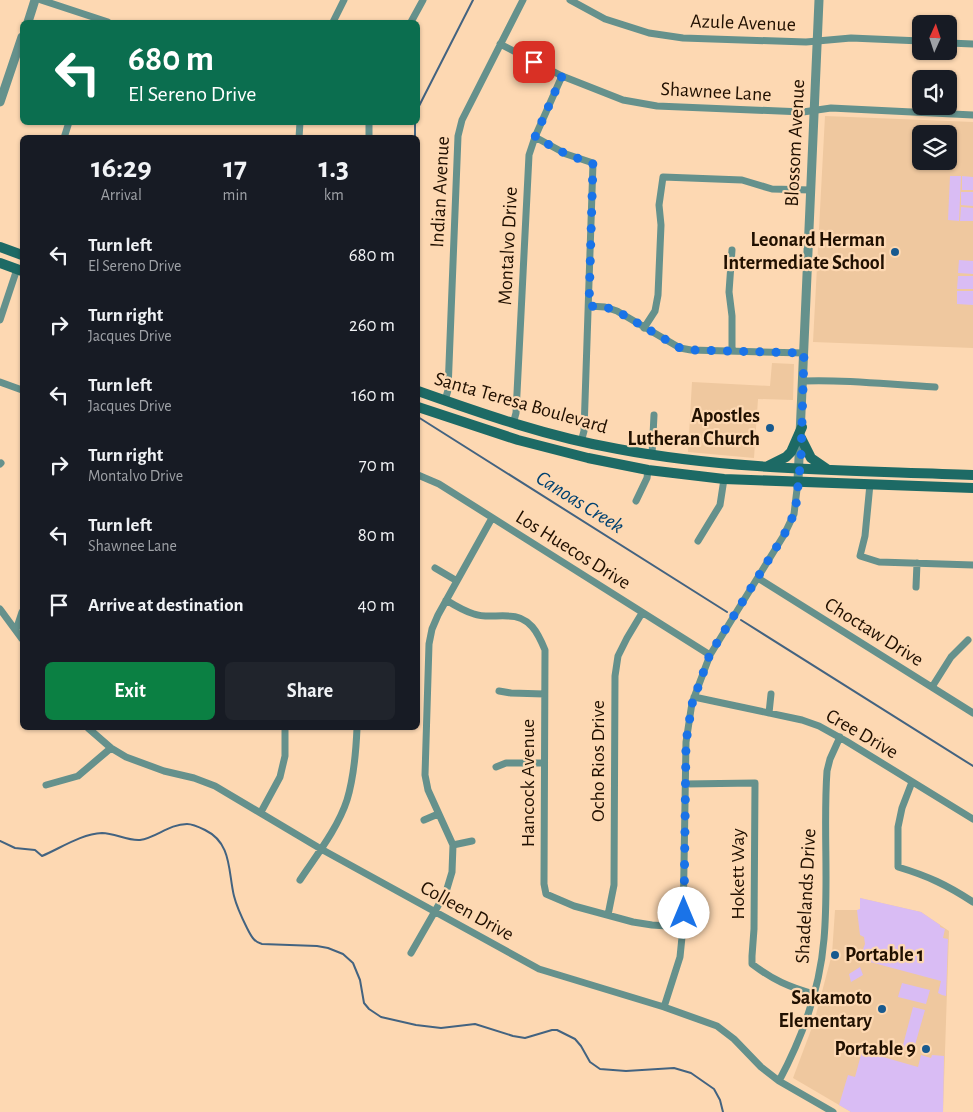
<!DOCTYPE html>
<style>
body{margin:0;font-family:"Alegreya Sans",sans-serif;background:#20242c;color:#f1f3f6;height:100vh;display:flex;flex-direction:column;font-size:19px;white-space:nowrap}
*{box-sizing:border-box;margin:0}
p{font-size:16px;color:#9ea1a6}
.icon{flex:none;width:28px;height:28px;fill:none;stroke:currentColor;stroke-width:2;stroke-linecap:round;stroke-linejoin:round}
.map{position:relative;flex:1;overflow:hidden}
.panel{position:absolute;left:20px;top:135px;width:400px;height:595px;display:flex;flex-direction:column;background:#171b24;border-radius:8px;box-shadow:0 1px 4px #0004}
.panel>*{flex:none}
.top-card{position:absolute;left:20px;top:20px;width:400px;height:105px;border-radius:8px;box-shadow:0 1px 4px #0004;background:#0b6e4f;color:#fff;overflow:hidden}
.needle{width:32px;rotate:3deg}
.buttons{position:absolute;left:912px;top:15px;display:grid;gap:10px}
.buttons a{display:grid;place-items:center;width:45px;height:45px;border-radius:8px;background:#171b24;box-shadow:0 1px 4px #0004;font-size:25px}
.pin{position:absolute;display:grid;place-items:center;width:42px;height:42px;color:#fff;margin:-21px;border-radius:10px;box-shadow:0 2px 8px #0006}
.me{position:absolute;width:55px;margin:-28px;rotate:0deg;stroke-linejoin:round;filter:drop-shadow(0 0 4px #0008)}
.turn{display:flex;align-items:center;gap:18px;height:105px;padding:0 25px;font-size:22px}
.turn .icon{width:65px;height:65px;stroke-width:2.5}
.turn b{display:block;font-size:35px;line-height:42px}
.eta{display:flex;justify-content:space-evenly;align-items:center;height:85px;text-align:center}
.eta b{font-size:30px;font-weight:600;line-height:35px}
.primary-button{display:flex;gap:10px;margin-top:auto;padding:10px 25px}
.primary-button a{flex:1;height:58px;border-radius:8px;background:#0b8043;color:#fff;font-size:20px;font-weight:600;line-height:58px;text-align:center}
.primary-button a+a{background:#20242c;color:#f1f3f6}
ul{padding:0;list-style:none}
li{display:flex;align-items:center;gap:15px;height:70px;padding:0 25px}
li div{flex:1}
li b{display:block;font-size:19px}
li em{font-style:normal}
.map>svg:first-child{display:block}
.built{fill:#efc89f;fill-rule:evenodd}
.green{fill:#d9bcf4}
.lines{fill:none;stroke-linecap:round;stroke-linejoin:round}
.stream{stroke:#436380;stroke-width:2}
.minor{stroke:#65918c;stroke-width:7}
.tertiary{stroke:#65918c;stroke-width:9}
.secondary{stroke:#1d6a65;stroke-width:10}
.route{stroke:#1a73e8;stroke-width:9;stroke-dasharray:0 16.2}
.poi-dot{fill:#185a8f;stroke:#fdd8b2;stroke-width:2}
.labels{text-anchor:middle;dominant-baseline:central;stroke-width:4.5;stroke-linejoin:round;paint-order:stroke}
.street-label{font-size:20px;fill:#211000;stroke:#fdd8b2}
.poi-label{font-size:20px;font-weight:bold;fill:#211000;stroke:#fdd8b2;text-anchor:end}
.water-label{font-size:21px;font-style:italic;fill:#014271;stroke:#fdd8b2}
</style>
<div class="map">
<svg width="973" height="1112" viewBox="0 0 973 1112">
<rect width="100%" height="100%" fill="#fdd8b2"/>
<path class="built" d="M825,116L973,122V348L813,342ZM921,134H949V161H921Z
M772,363L794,364L793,400L758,399L754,458L688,452L692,382L770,386Z
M860,898L921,912L949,931L943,1112H851L793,1078L814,1022L832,954L835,910H860Z"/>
<path class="green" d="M950,176H961L959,221L948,220Z
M962,176L973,177V190H962Z
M961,192H973V206L961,205Z
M961,207L973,208V221H960Z
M959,260L973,261V274L958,273Z
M958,276H973V289H957Z
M957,291H973V305L957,304Z
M860,898L921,912L940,925V927L945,929L943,938L948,939L946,996L942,995L938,993L941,981L870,962V959L866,957L862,952L865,944L864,937L860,935L857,910L860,909Z
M860,967L863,975L851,982L849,974Z
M902,983L930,990L926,1004L898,997Z
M913,1007L925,1010L913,1052L902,1049Z
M862,1051L918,1067L921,1055L931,1058L932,1055L944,1056L943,1112H851L839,1105L848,1075L855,1077Z"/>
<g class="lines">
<path class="stream" d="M418,114L419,106L473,0
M415,138V122
M418,417L727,612
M741,620L973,766
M0,841L15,848L35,850L42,856C61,848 81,834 102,833C115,833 127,841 140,840C156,838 169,824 187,824C193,824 199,827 205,830C232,843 228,871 234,896C237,908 242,918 247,928C251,936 254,942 262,944L317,946L328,948L343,954L353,963L360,980L364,1003L369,1009L381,1017L416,1025L441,1028L475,1024L513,1036L525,1038L552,1030H557L575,1039L581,1046L590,1062L600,1069L626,1071L674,1068L691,1073L714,1089L720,1100L723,1112"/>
<path class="minor" d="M41,0L108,22
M570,0L605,19L649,33L683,38L806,42L851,38L921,41
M333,22L344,0
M411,22L423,0
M949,43L973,44
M500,44L562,76L623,100L657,106L803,112L831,108L973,115
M535,137L566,154L593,163L584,431L581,442
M64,138L69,122
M299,138L300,122
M369,138V122
M732,250L729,292L732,316V350
M589,306L605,307L617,311L680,348L691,350L804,353
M0,320L17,269
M644,328L655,311L658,295L661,225L659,205L663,177L742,180L772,189L811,190
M804,381C847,379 891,385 935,387
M0,382L22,390
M445,401L448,390L458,136L462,120L523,0
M513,424L516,413L529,155L535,137L562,76
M652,455L654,415
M0,464L1,463
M418,475L439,484L710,655
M870,484L865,536L860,556L879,562L973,565
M636,501L647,478L648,470
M698,541L720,505L724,479
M435,568L457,581
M758,578L973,713
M916,587L917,563
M446,600C454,605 464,611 474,614C485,618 497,615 508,616C530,616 538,633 545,650L544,884L546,894L574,906L633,922L652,925L683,927
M0,609L22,639
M16,630L22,612
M932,687L951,657L968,640
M499,691L511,693L544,694
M694,697L802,720L819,726L846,741L973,819
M769,713L771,694
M88,728L111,748L126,757L164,771L194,778L215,786L321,849L539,969L664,1007L717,1026L734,1039L761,1067L779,1081L833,1112
M496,767L506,763H544
M912,782L902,808L898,827V867C928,876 947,885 973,902
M685,784L755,783L754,929L752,956V964C773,980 789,987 814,994
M46,785L78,776L111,748
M261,812L280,777L285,756V728
M424,820L438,814
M453,845L472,841
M300,880C316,856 338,828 347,800C354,777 356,752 357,728
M608,915L614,885L615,676L618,656L627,638L642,613
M411,953L446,892L452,872L453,845L428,790L425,775L429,644L432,629L438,615L492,518
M664,1007L680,957L683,927L686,742L692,703L710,655L784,535L794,514L798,481
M779,1081C802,1038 820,988 824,939C829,883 823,827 827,771L830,759L840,737"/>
<path class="tertiary" d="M28,22L35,0
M0,102L22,37
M798,481L819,0"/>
<path class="secondary" d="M0,247L22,255
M0,263L22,271
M418,391C483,414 549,437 618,449C734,471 855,470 973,475
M418,407L518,440L588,458L648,470L724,479L973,488
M801,438L811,458L827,469
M768,466L786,457L791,452L802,427"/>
</g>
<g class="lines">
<path class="route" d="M534,62L562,76L535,137L566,154L593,164L589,306L605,307L617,311L680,348L691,350L804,353L801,457L796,505L794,514L784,535L710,654L692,704L686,742L684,913"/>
</g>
<g class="poi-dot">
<circle cx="895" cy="252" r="5"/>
<circle cx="770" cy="428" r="5"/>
<circle cx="835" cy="955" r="5"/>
<circle cx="882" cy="1009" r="5"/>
<circle cx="926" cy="1049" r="5"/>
</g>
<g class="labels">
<g class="street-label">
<text transform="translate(743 23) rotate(2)">Azule Avenue</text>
<text transform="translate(716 92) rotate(3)">Shawnee Lane</text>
<text transform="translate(795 143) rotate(-87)">Blossom Avenue</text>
<text transform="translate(440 192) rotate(-87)">Indian Avenue</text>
<text transform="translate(508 246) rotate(-87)">Montalvo Drive</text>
<text transform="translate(521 403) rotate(16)">Santa Teresa Boulevard</text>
<text transform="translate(573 550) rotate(32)">Los Huecos Drive</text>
<text transform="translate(874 632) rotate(32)">Choctaw Drive</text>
<text transform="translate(862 734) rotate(30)">Cree Drive</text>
<text transform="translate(598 761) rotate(-90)">Ocho Rios Drive</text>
<text transform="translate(528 783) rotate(-90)">Hancock Avenue</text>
<text transform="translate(738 874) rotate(-90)">Hokett Way</text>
<text transform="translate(806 896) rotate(-87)">Shadelands Drive</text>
<text transform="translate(467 911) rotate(29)">Colleen Drive</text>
</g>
<g class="poi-label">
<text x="885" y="240">Leonard Herman<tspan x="885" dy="23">Intermediate School</tspan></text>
<text x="760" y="416">Apostles<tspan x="760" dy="23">Lutheran Church</tspan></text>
<text x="845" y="955" text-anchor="start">Portable 1</text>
<text x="872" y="998">Sakamoto<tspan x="872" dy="23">Elementary</tspan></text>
<text x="916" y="1049">Portable 9</text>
</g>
<g class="water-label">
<text transform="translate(580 502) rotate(32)">Canoas Creek</text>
</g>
</g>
</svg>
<div class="buttons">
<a><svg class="needle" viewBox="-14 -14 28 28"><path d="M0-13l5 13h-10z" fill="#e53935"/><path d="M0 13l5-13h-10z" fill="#9ea1a6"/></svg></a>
<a><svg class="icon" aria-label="sound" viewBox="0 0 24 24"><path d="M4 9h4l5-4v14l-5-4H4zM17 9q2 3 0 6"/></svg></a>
<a><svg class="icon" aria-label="layers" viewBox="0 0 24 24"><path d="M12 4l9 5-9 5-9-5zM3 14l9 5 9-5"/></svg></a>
</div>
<div class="pin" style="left:534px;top:62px;background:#d93025"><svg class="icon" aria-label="arrive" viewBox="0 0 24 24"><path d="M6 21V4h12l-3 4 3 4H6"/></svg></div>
<svg class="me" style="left:684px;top:913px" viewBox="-20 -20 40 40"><circle r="19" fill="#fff"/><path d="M0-13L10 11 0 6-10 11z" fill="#1a73e8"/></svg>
<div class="top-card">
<div class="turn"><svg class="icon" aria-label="left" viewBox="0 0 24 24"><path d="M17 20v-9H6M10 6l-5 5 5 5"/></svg><div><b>680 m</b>El Sereno Drive</div></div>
</div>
<section class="panel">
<div class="eta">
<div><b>16:29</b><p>Arrival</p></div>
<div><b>17</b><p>min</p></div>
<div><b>1.3</b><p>km</p></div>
</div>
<ul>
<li><svg class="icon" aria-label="left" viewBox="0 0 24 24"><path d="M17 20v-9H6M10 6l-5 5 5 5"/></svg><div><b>Turn left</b><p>El Sereno Drive</p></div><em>680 m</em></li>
<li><svg class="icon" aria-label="right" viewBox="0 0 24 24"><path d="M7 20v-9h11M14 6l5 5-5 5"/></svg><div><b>Turn right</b><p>Jacques Drive</p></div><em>260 m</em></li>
<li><svg class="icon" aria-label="left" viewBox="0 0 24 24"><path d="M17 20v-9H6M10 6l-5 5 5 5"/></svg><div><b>Turn left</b><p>Jacques Drive</p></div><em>160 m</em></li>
<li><svg class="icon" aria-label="right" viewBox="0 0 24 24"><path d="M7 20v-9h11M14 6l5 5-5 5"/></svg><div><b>Turn right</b><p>Montalvo Drive</p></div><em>70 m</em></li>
<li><svg class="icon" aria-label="left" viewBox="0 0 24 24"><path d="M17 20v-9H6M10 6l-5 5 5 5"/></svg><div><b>Turn left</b><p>Shawnee Lane</p></div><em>80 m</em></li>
<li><svg class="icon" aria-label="arrive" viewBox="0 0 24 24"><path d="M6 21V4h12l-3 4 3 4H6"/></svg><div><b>Arrive at destination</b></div><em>40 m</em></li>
</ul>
<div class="primary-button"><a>Exit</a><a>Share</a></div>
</section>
</div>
